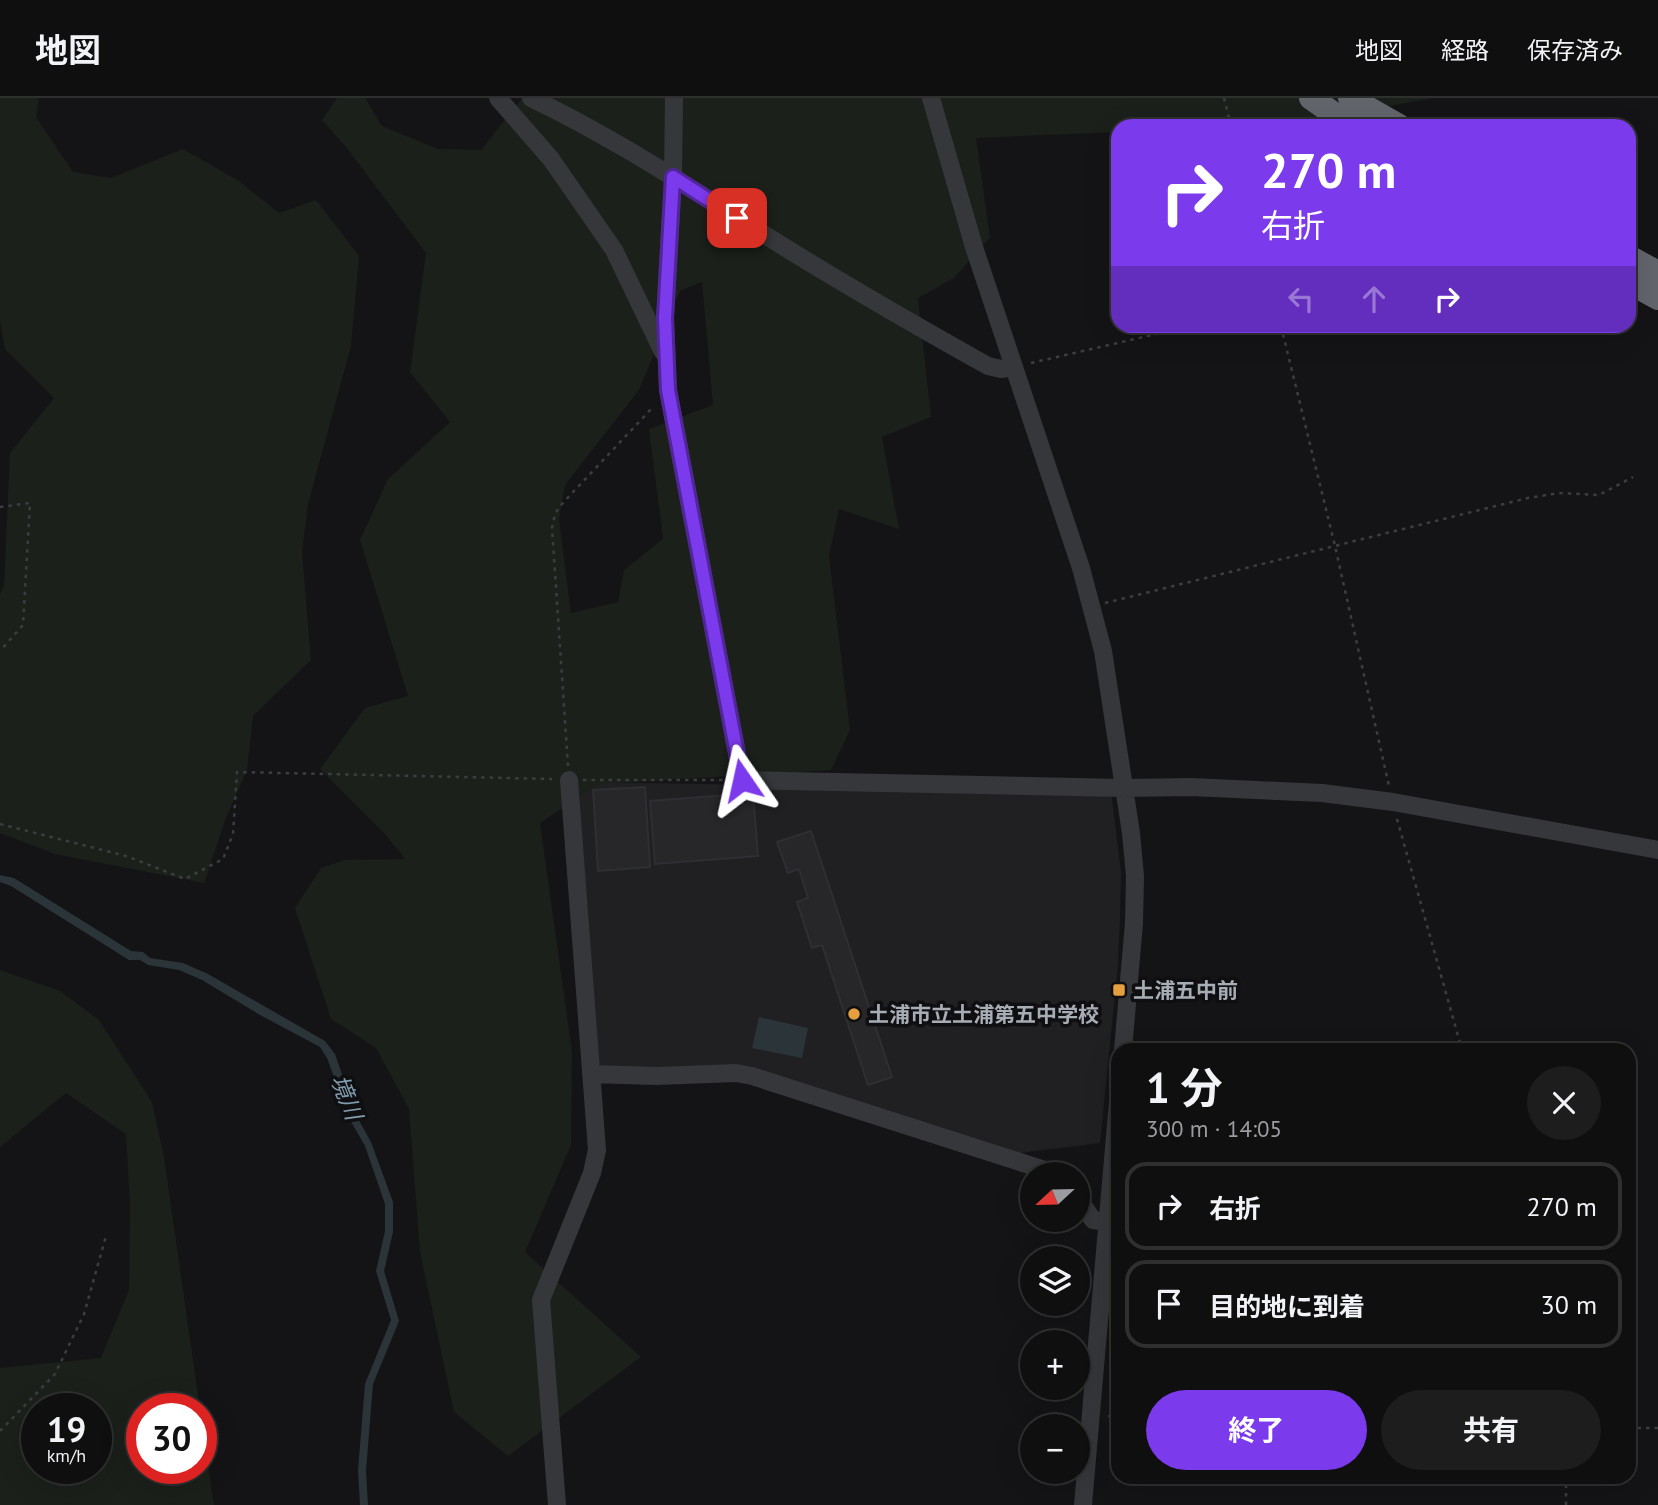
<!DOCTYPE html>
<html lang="ja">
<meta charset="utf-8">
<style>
body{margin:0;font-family:"PT Sans","Noto Sans JP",sans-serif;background:#1d1d1e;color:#f1f3f6;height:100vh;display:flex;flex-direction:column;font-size:26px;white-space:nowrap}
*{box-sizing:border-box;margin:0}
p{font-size:23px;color:#9b9c9f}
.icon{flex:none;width:38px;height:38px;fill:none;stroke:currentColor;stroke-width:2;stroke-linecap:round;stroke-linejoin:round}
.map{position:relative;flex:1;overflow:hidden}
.drawer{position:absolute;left:1111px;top:945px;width:525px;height:441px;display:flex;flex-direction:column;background:#0f0f10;border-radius:21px;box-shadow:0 7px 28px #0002,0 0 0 2px #2f2f30}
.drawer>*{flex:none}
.banner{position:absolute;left:1111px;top:21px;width:525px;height:214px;border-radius:21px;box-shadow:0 7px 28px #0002,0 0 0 2px #2f2f30;background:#7c3aed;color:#fff;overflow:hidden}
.needle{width:46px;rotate:248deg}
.tools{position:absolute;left:1020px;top:1064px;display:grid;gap:14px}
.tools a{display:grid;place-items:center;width:70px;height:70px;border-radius:50%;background:#0f0f10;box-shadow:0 7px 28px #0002,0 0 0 2px #2f2f30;font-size:35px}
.speed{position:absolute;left:21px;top:1295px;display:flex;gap:14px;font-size:35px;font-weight:700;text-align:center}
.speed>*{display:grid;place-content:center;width:91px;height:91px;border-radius:50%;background:#0f0f10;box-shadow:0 7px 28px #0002,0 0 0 2px #2f2f30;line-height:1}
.speed small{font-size:18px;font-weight:400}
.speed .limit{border:10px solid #d22;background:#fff;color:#111}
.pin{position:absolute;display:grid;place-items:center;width:60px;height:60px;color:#fff;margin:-30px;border-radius:14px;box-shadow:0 4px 10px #0006}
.me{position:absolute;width:77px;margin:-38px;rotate:349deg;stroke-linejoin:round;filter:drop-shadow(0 0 5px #0008)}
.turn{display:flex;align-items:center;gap:24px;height:147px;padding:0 35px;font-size:32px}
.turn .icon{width:91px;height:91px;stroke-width:2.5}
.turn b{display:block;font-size:49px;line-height:60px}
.lanes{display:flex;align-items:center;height:66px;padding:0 35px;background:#0003;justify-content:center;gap:35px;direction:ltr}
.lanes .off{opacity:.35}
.round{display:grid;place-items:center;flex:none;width:74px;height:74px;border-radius:37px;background:#1d1d1e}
.head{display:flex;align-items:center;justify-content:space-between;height:119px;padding:0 35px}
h1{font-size:42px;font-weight:700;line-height:52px}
.button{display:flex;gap:14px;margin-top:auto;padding:14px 35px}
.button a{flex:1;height:80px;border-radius:42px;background:#7c3aed;color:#fff;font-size:28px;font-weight:700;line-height:80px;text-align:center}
.button a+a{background:#1d1d1e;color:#f1f3f6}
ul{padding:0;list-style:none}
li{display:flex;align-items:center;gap:21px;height:88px;margin:0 14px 10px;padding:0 21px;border:4px solid #2f2f30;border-radius:21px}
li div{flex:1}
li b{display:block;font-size:26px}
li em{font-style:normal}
header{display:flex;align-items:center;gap:42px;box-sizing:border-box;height:98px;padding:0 35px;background:#0f0f10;border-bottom:2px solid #2f2f30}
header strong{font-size:33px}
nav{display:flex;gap:38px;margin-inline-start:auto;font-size:24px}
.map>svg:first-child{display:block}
.built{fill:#202023}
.green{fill:#1b201b;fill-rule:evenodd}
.water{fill:#2b3438}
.building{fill:#27272a;stroke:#2e2f32;stroke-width:2}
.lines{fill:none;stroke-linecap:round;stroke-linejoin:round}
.path{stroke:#3b3e41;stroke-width:2.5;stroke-dasharray:3.5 5;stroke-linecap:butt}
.minor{stroke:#35373a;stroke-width:18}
.highway{stroke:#62656b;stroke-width:24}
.route-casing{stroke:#51269a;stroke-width:18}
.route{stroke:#7c3aed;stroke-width:12}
.poi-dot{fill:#e49f3e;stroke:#0f0f11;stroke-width:2.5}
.labels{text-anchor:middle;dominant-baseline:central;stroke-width:7;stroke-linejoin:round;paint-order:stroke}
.poi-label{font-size:21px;font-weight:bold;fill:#a7acb5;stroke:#0f0f11;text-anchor:start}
.water-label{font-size:23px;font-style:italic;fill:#809cae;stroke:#0f0f11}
</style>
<header>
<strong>地図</strong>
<nav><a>地図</a><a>経路</a><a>保存済み</a></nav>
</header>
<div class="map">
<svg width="1658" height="1407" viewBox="0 0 1658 1407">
<rect width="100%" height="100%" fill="#141416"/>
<path class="built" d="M585,684L1111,693L1121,774L1120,819L1118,866L1100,1045L1011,1056L786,983L607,971L599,967L575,689Z"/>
<path class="green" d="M0,0H39L36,19L73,74L111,80L183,51L239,83L279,115L316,102L359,158L351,248L308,406L302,454L311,562L253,618L247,672L226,720L204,785L55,756L0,735V496L4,488L10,355L54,300L5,251L0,222Z
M337,0H365L382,28L438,51L481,52L522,0H1432L1292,27L1118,28V34L976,40L990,140L954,180L918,200L931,319L882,339L899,431L839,411L829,458L850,632L831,672L598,686L540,725L572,954L571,1047L525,1154L641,1259L508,1358L454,1314L420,1154L409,1011L376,950L331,921L295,810L321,770L345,762L405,761L384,735L320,671L365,610L408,598L360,442L388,381L450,324L410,274L426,155L346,49L322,22ZM702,184L713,307L649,331L663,441L624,472L618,504L571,515L559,421L565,387L639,292L680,193Z
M0,872L60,893L99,922L152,1004L164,1059L200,1311H142V1370H201V1321L214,1407H0V1270L101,1260L129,1192L130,1107L126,1036L66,995L0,1049ZM37,1311H96V1370H37Z"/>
<path class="water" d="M0,777L14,780L131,853L143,854L150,860L183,865L208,876L325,943L335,956L356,1017L371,1044L393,1104V1134L384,1173L399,1223L373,1286L366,1373L368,1407H360L358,1372L365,1286L391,1222L376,1173L385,1133V1106L365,1048L349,1020L327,960L320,949L260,917L202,882L179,872L148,867L140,862H129L11,788L0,784Z
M759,919L808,930L802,960L752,950Z"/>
<path class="building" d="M645,689L650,769L598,773L593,692Z
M753,695L758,758L655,766L650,703Z
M811,733L892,979L868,987L822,847L812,850L797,804L808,800L799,771L788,775L777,744Z"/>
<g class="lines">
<path class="path" d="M1224,0L1231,28
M1281,228L1335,448L1389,688
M1031,265L1191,228
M0,409L30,405L23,527L0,553
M1105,505L1528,400L1559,395L1599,397L1633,379
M568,668L552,430L555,416L560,408L654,308
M583,682H727
M1397,721L1462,952
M0,726L126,758L185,781L223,761L233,736L237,674L552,681
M1629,1083H1637
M1108,1318L1118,1319
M1629,1330H1658
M0,1333L55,1276L84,1216L106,1138
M1566,1407V1379"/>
<path class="minor" d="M498,0L551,61L614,152L663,254
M531,0C611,38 685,87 760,134C835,181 911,225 988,268L1001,271L1014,269
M674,0L673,79L665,220L668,292L742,682L1124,690L1191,689L1322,695L1393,704L1658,752
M931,0L974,149L1081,470L1103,553L1131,735L1135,778L1134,825L1123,952
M591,976L656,978L736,975L752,978L1048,1073L1052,1076
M1078,1100L1093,1122L1108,1124
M557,1407L541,1202L592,1075L597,1052L569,682
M1083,1407L1118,1004"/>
<path class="highway" d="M1311,0L1351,28
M1350,0L1399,28
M1629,159L1658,175
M1629,184L1658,200"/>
</g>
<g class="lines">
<g class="route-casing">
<path id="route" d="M737,120L673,79L665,220L668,292L742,682"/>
</g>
<use href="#route" class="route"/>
</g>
<g class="poi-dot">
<rect x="1112" y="885" width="14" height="14" rx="3.5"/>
<circle cx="854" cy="916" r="7"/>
</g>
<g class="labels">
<g class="poi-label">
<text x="1133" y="892">土浦五中前</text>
<text x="868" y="916">土浦市立土浦第五中学校</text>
</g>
<g class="water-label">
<text transform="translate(347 999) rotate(68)">境川</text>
</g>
</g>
</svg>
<div class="tools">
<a><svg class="needle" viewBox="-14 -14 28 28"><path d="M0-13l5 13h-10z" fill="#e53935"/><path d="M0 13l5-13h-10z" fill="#9b9c9f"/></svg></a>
<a><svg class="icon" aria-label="layers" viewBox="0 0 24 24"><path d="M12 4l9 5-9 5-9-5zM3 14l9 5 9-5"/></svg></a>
<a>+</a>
<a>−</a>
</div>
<div class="speed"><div>19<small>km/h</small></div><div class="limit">30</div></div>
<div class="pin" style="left:737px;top:120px;background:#d93025"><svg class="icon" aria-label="arrive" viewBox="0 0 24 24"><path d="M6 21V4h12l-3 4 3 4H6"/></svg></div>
<svg class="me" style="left:742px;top:682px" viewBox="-20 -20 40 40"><path d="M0-17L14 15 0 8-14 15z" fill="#7c3aed" stroke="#fff" stroke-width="4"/></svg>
<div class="banner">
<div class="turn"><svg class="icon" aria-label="right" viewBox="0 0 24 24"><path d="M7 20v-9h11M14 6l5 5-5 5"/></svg><div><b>270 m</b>右折</div></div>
<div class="lanes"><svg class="icon off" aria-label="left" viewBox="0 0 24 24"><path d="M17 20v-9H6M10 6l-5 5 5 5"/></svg><svg class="icon off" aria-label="ahead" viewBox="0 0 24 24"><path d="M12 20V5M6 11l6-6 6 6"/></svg><svg class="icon" aria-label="right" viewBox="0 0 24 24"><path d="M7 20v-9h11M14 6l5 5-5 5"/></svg></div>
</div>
<section class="drawer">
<div class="head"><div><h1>1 分</h1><p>300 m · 14:05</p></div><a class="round"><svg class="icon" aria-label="close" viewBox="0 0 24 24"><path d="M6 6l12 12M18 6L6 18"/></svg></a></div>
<ul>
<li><svg class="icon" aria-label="right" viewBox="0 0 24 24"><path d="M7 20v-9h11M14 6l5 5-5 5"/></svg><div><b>右折</b></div><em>270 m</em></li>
<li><svg class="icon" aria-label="arrive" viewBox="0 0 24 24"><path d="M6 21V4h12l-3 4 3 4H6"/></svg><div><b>目的地に到着</b></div><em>30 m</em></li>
</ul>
<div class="button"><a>終了</a><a>共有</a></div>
</section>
</div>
